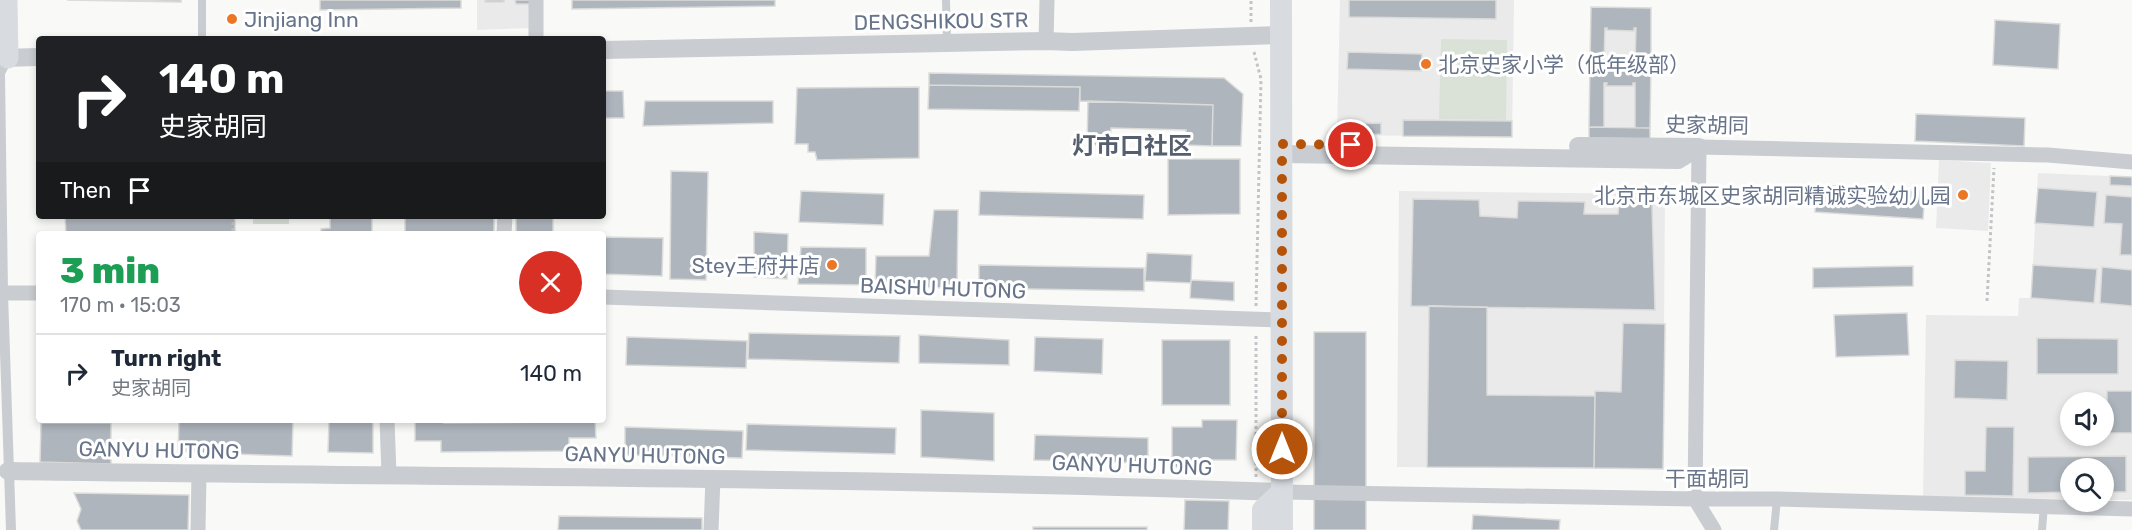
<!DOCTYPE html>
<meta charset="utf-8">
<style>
body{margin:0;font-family:Rubik,"Noto Sans SC",sans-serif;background:#f2f2f3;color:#1f2937;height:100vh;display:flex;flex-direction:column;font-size:22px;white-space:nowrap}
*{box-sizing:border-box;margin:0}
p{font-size:20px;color:#747a83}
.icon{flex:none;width:33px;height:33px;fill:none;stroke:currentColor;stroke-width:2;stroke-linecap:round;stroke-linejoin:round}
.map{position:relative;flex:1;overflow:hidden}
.details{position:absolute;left:36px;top:231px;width:570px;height:192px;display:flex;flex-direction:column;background:#fff;border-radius:6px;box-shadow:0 3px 9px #0003}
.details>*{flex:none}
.top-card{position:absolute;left:36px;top:36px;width:570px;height:183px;border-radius:6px;box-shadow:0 3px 9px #0003;background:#202124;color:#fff;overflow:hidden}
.controls{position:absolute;left:2060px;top:392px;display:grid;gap:12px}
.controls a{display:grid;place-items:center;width:54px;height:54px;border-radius:50%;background:#fff;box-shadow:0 3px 9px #0003;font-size:30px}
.pin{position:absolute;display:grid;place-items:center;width:51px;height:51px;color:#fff;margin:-26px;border:3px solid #fff;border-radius:50%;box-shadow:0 2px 6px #0007}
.me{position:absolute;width:66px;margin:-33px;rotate:0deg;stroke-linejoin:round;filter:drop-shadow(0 0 4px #0008)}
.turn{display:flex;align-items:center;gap:21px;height:126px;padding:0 24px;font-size:27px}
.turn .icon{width:78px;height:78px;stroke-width:2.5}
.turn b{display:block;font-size:42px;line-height:51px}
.then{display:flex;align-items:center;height:57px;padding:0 24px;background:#0003;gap:12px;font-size:22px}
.round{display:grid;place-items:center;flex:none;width:63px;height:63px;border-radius:32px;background:#f2f2f3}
.summary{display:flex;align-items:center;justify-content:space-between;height:102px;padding:0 24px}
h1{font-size:36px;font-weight:800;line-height:45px;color:#1e9e55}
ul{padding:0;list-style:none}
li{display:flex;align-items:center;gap:18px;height:78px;padding:0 24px;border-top:2px solid #e0e1e3}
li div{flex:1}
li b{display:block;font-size:22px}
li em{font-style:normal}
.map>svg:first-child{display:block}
.built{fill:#eaeaea;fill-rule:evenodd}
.green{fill:#dae2d8}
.building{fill:#afb5bd;stroke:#dbdbd9;stroke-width:1.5}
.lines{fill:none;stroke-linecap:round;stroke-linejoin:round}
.path{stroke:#c3c4c7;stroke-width:3;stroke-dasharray:3 3;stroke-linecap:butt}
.service{stroke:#c9ccd0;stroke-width:8}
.pedestrian{stroke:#c9ccd0;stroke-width:10}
.minor{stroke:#c9ccd0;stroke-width:15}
.tertiary{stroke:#c9ccd0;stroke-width:18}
.secondary{stroke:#d8dbe0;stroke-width:21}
.primary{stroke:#d8dbe0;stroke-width:22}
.route{stroke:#b45309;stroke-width:10;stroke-dasharray:0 18}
.poi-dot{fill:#eb7725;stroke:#fff;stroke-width:2}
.labels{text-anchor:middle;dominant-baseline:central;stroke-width:6;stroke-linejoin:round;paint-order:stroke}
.poi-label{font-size:21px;fill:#677489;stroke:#fff;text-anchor:start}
.street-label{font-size:21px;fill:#677489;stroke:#fff}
.quarter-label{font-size:24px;font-weight:bold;fill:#555f6e;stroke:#fff}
</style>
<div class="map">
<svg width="2132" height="530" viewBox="0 0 2132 530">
<rect width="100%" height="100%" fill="#f9faf7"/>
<path class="built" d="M477,0H532V28L477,30Z
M1340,0H1514L1512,137L1337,135Z
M1591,7L1651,8L1650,139L1589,138Z
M1939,160L1991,163L1988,231L1936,228Z
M2038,173L2132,177V500H2103V468H2070V499L1923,498L1926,315L2018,316L2019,298H2031ZM2070,402H2103V435H2070Z
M1399,191L1665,194L1663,469L1397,467Z"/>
<path class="green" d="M1441,39L1507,40L1506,120L1439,119Z
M253,216H289V224H253Z"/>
<path class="building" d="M67,0H181V2Z
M320,0H461V8L320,10Z
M485,0H504V2H485Z
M515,0H530V4H516Z
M572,0H775V6L572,9Z
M1349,0H1496V19L1349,17Z
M1591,7L1651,8V63H1635L1636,28H1634V31L1607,30V28H1605L1604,63H1590Z
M1995,20L2060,24L2058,69L1993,65Z
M1348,52L1422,54L1421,71L1347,69Z
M1590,63H1651L1650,128H1635V83H1633V86H1606L1607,83H1604V127H1589Z
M929,73L1224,78L1243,94L1241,146H1212L1213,105L1080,101V87L929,85Z
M929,85L1080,87L1079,111L928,109Z
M919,87V158L817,160L815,152H808V144H795L797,88Z
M603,91H623L624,118H603Z
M645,101H773V123L643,126Z
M1088,101L1213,105L1212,146L1185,145L1186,130L1111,128L1110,145H1087Z
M1916,114L2025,118L2024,146L1915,141Z
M1403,120L1512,121V137L1403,136Z
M1381,123V134L1347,135V124Z
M1589,127L1650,128V139L1589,138Z
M1168,159H1240V214L1168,215Z
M671,171L708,172L706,280L670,279Z
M2110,176L2132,177V186L2110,185Z
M1816,185L1925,191L1923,219L1815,212Z
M2038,188L2097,192L2094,227L2035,223Z
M801,191L884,194L883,225L799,222Z
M980,191L1144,195L1143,219L979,215Z
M2106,195L2132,197V255H2120L2122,224L2104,223Z
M1413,199L1479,200L1480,216L1517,218L1518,201L1585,202L1584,214H1618L1619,203L1652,204L1655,310L1411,306Z
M934,210H958L957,288L875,287L876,256H929Z
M65,216H235V234H66Z
M330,216H372V234H321V229L330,228Z
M405,216H494V234H405Z
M516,216H553V234H516Z
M754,232L788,234L787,279L754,277Z
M603,237L663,238L662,276L603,274Z
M801,247L866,248V285L798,284Z
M1147,253L1192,255L1191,283L1145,281Z
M979,265L1144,268V291L979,288Z
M2033,265L2097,269L2094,303L2031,298Z
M1913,266V286L1813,288V268Z
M2102,267L2132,270V306L2100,303Z
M1191,280L1234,282V301L1190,298Z
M1429,306L1487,307V395L1595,396L1594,468L1427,467Z
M1907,313L1909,355L1836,357L1834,315Z
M1623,323L1665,324L1663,469L1594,468L1595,391L1621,392Z
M1314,332H1366V530H1314Z
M749,333L900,336L899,363L748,359Z
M919,335L1009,340V365L919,363Z
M627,337L747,341L746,368L626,365Z
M1035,337L1103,339L1102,374L1034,371Z
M2037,338L2118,339V374H2037Z
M1162,340H1230V405H1162Z
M1955,360L2008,361L2007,400L1954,398Z
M2107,391H2132V433H2107Z
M921,410L994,413V461L921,457Z
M179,420L293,422L292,456L178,452Z
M329,420H373V453L328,452Z
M415,420H444V423L566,422V420H595L596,438H569V451L441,452V441H415Z
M1202,420H1237L1236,460H1199V468L1172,467V427H1202Z
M41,423H111V464L40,462Z
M747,424L896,428L895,454L746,450Z
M625,427L743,431L742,458L625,455Z
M1986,427H2014L2013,496L1965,495V471H1985Z
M1035,435L1148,438V463L1034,460Z
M2126,456V492H2103V468H2070V492L2028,493V457Z
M74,493L189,495L188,530H81L77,521L81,509Z
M1185,500L1229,501L1228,530H1184Z
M1473,515L1560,520L1559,530H1472Z
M559,516L702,518V530H558Z
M1033,527H1147V530H1033Z"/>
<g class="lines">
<path class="path" d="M1251,22V0
M1254,52L1261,79L1256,306
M233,216V234
M1987,301L1994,168
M1256,477V334"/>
<path class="service" d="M202,0V39
M946,0L947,43
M1774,530L1777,499
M2042,530L2044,505"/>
<path class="pedestrian" d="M8,58L0,73L3,293L11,530"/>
<path class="minor" d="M536,39V0
M1046,41L1047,0
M504,234L505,216
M3,293H39
M603,297L1282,320
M387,420L389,474
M1282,492L1695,499H1777L2132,509
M198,530L199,474
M711,530L713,478
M1714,530L1695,499L1699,147L2048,155L2132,162"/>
<path class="tertiary" d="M603,50L1046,41L1072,42L1281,35
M0,58L39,57
M1578,146L1699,147
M1282,154L1678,160L1699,147
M8,471C433,477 857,477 1282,492"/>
<path class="secondary" d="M7,0L8,58"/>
<path class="primary" d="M1281,0L1282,530
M1263,530V510L1282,492"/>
</g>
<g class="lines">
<path class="route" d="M1282,449V144L1351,145"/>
</g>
<g class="poi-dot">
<circle cx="232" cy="19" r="6"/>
<circle cx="1426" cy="64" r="6"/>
<circle cx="1963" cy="195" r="6"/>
<circle cx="832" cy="265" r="6"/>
</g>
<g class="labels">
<g class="poi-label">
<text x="244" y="19">Jinjiang Inn</text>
<text x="1438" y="64">北京史家小学（低年级部）</text>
<text x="1951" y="195" text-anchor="end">北京市东城区史家胡同精诚实验幼儿园</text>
<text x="820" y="265" text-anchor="end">Stey王府井店</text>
</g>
<g class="street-label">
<text transform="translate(941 21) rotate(-1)">DENGSHIKOU STR</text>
<text transform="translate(1707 125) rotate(1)">史家胡同</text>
<text transform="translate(943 288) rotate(2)">BAISHU HUTONG</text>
<text transform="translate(159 450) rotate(1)">GANYU HUTONG</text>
<text transform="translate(645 455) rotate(1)">GANYU HUTONG</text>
<text transform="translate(1132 465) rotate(2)">GANYU HUTONG</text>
<text x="1707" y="478">干面胡同</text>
</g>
<g class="quarter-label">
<text x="1132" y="146">灯市口社区</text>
</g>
</g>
</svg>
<div class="controls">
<a><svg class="icon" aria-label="sound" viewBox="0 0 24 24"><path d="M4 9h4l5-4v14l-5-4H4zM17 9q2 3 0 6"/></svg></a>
<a><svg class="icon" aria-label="search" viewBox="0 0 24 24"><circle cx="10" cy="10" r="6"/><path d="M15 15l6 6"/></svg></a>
</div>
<div class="pin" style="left:1351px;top:145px;background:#d93025"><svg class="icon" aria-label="arrive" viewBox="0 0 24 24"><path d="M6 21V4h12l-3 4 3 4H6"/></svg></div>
<svg class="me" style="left:1282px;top:449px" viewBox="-20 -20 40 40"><circle r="17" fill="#b45309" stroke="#fff" stroke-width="3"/><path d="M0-11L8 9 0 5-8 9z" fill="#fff"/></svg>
<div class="top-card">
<div class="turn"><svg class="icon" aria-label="right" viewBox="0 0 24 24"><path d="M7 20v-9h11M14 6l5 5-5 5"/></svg><div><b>140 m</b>史家胡同</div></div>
<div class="then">Then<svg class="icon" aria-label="arrive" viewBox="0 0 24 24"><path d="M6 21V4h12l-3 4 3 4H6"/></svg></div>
</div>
<section class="details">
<div class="summary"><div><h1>3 min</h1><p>170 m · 15:03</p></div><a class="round" style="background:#d93025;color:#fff"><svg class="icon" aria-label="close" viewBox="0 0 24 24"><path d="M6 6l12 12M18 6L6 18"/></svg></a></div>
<ul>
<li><svg class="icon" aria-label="right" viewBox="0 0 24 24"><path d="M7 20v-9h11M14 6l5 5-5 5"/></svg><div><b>Turn right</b><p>史家胡同</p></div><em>140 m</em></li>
</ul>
</section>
</div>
